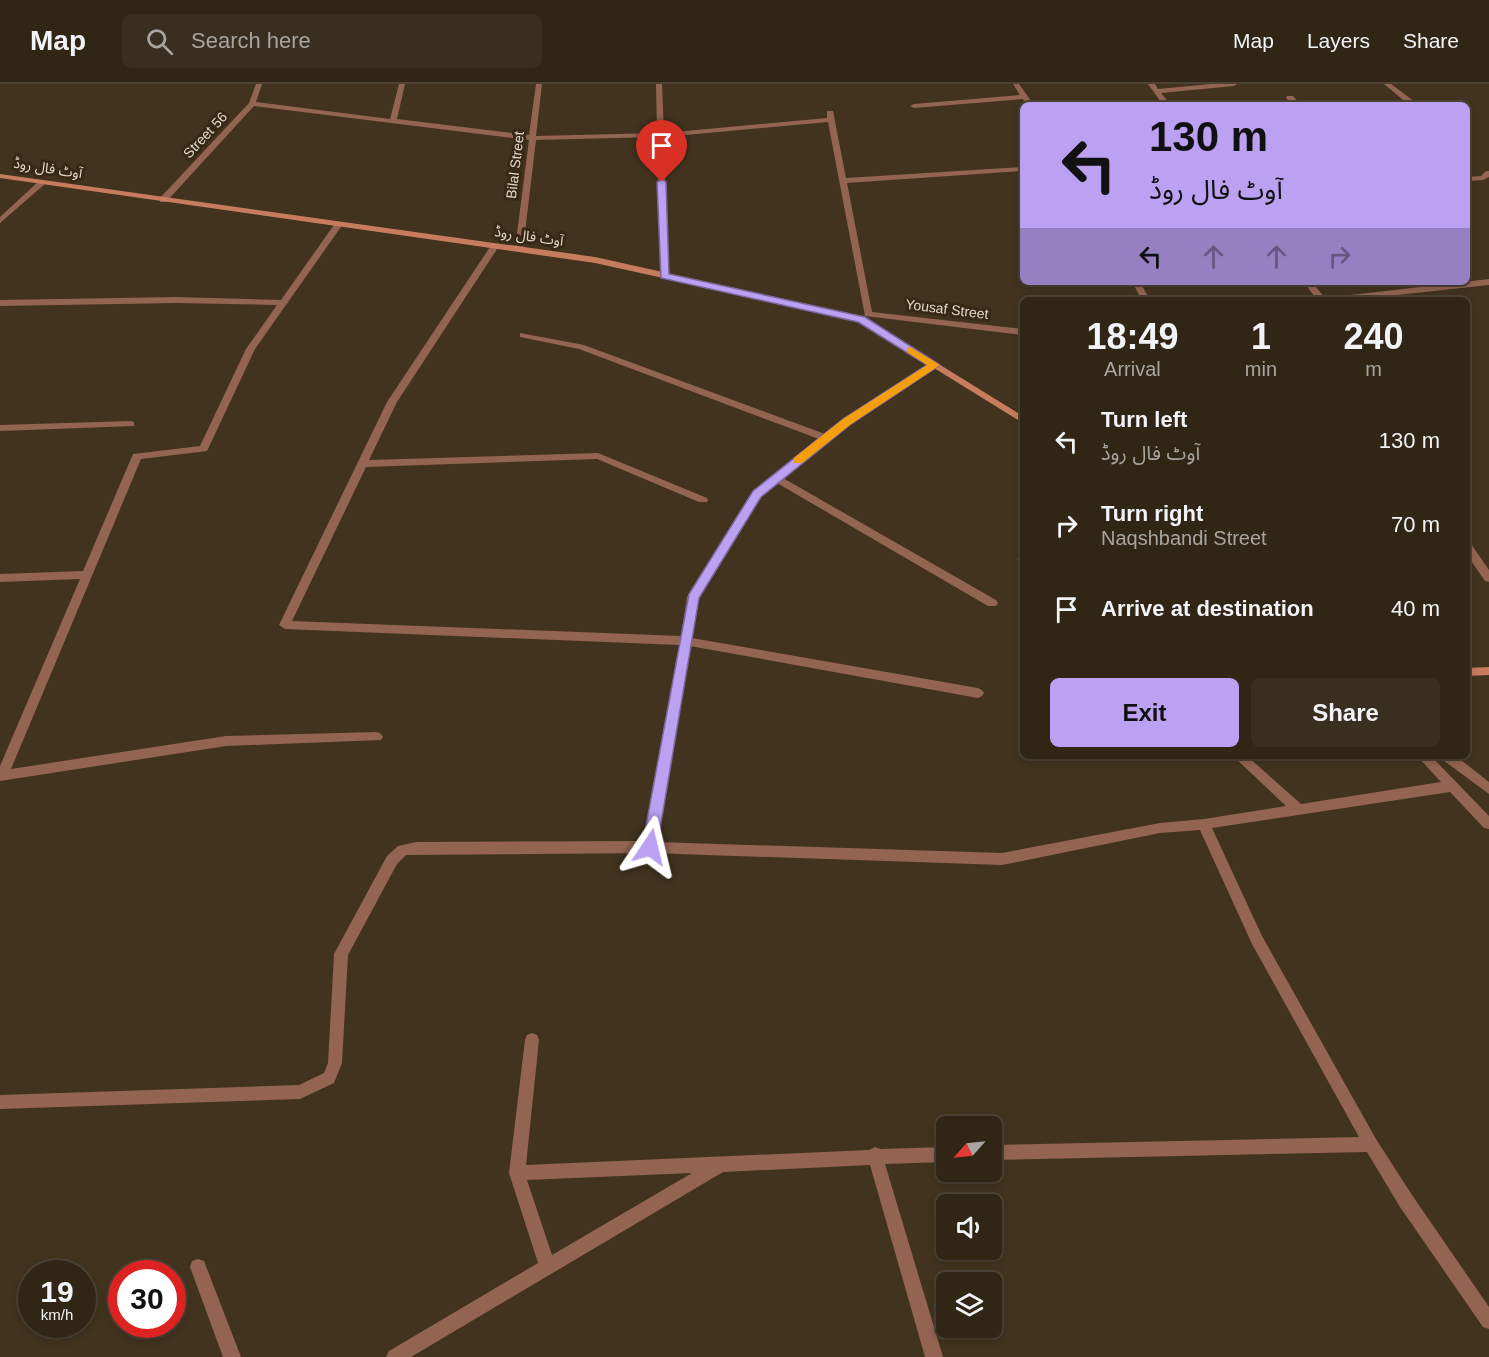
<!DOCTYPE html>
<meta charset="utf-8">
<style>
body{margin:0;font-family:Arial,"Noto Sans Arabic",sans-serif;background:#392e1f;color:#f1f3f6;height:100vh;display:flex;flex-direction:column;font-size:22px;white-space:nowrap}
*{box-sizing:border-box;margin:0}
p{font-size:20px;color:#a8a5a1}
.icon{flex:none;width:33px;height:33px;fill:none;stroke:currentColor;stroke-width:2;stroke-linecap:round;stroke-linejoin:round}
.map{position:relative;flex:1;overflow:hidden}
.panel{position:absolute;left:1020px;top:213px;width:450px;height:462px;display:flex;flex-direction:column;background:#312616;border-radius:9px;box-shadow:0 3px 9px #0003,0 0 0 2px #4c4335}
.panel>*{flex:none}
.hud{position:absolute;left:1020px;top:18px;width:450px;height:183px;border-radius:9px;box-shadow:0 3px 9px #0003,0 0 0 2px #4c4335;background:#bca0f2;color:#111;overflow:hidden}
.needle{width:39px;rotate:243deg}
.fabs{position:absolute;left:936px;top:1032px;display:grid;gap:12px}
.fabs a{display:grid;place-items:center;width:66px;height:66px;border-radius:9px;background:#312616;box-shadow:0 3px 9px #0003,0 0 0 2px #4c4335;font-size:30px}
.speed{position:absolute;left:18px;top:1176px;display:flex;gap:12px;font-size:30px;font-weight:700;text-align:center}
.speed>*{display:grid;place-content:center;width:78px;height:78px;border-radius:50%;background:#312616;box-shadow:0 3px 9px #0003,0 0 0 2px #4c4335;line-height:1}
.speed small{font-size:15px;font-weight:400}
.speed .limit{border:9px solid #d22;background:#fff;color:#111}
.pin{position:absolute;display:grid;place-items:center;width:51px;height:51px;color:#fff;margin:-62px -26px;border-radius:50% 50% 50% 0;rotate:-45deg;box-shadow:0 0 6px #0007}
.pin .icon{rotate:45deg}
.me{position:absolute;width:66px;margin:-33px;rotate:10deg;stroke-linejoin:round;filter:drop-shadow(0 0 4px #0008)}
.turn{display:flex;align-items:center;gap:21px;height:126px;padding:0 30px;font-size:27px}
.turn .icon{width:78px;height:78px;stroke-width:2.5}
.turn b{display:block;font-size:42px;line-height:51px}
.lanes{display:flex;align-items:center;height:57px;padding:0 30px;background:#0003;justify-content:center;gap:30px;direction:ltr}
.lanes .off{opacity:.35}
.eta{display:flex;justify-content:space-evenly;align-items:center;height:102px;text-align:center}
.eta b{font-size:36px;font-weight:700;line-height:42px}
.cta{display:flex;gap:12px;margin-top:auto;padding:12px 30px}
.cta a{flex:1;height:69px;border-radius:9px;background:#bca0f2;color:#111;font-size:24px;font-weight:700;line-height:69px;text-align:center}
.cta a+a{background:#392e1f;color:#f1f3f6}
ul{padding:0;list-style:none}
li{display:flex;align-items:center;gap:18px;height:84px;padding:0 30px}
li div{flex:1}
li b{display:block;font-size:22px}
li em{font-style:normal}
header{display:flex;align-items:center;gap:36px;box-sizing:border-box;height:84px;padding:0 30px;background:#312616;border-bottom:2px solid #4c4335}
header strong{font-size:28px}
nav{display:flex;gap:33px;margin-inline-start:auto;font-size:21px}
.search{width:420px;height:54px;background:#392e1f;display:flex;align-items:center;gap:15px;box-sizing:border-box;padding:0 21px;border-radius:9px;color:#a8a5a1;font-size:22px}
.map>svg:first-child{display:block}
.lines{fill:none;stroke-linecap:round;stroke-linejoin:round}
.minor{fill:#936451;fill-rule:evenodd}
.tertiary{fill:#936451;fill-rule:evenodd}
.secondary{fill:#c77c5e;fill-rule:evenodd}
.route{fill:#bca0f2;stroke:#7a689d;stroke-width:1.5}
.slow{fill:#f59e0b}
.labels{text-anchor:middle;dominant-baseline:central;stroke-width:6;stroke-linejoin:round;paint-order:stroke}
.far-street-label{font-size:14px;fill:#e1d8cb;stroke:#372914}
</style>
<header>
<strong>Map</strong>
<div class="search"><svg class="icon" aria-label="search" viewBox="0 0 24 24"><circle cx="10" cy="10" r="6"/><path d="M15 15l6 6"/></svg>Search here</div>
<nav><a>Map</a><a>Layers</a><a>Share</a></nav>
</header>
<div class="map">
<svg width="1489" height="1273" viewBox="0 0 1489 1273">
<rect width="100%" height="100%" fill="#41331e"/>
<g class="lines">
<path class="minor" d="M256,0H262L256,18L390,35L399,0H405L397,35L529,51L536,0H542L536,52L657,49L656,0H662L664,49L827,34V27H833L846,94L1023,83V87L847,99L872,228L1023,245V251L865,232L828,38L664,53L668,192L664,195L660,192L657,53L536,56L523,165L519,167L515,165L529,56L254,22L166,118H160V114L249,19Z
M1013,0H1019L1034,21H1026L1023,15L914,24L910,22L914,20L1020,11Z
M1148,0H1155L1158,5L1211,0H1237L1234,2L1161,9L1171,21H1163Z
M1384,0H1391L1415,18L1408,20Z
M1287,12H1293L1301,21H1293L1286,14Z
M1486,87H1489V93L1483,96L1467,97V93L1481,92Z
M39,97L46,99L0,139V133Z
M336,138L343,140L255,265L207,367L141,375L11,685L226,652L377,648L381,650L383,653L381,656L226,662L0,697V682L80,495L0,498V490L83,487L133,370L200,362L246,265L277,221L176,219L0,222V216L176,213L281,216Z
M492,160L499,162L397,318L369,376L598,369L707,414L708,416L707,418H699L597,375L366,383L292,537L681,552L687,513L753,408L819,355L579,265L520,253V249L584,261L825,350L844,335L932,279H938V283L850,339L783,394L996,516L998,519L996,522H988L777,399L761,412L698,513L692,554L978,604L982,606L984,609L982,612L978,614L690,562L657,758L1002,769L1160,739L1204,735L1286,722L1233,672H1247L1301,720L1441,698L1417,672H1431L1489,732V745L1484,744L1450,708L1212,744L1262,852L1376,1055L1412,1111L1489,1223V1245L1483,1243L1400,1123L1367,1068L992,1076V1061L1359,1053L1252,860L1200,746L1160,749L1002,781L650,769L406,771L397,780L348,871L342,979L334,999L300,1015L0,1025V1011L299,1001L324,989L328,979L334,870L387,772L398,762L416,758L644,757L679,561L285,545L279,541L387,318Z
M1489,195V201L1351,216H1317L1304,198H1312L1325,214Z
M1132,198H1140L1150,216H1142Z
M131,337L134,338V342L0,347V341Z
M1467,459L1471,460L1489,486V498L1485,497L1467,471Z
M1022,471H1023V480L1017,475Z
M532,949L537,951L539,956L526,1081L869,1066L875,1063L880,1065L946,1063V1078L885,1080L943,1273H925L870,1081L723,1088L411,1273H386L389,1267L538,1179L509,1089L525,956L527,951ZM692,1089L552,1171L527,1096Z
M198,1175L204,1177L241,1273H223L190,1183L192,1177Z"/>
<path class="tertiary" d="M1441,672H1456L1489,698V710L1443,676Z"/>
<path class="secondary" d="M0,90L595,173L861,232L1023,332V339L858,237L595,179L0,94Z
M1489,583V591L1467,592V584Z"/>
</g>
<path class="route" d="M662,95L666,98L669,190L865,233L940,281L851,340L761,413L699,514L657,763L655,767L650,769L645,767L642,763L689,510L753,407L843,335L927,281L858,238L661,194L657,98Z"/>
<path class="slow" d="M910,263L940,281L851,340L802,379H794V374L843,335L927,281L907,268V264Z"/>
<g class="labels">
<g class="far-street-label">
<text transform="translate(205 51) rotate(-47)">Street 56</text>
<text transform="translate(515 81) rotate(-83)">Bilal Street</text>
<text transform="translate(48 84) rotate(9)">آوٹ فال روڈ</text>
<text transform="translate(529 152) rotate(8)">آوٹ فال روڈ</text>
<text transform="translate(947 225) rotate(7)">Yousaf Street</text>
</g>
</g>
</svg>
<div class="fabs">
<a><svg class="needle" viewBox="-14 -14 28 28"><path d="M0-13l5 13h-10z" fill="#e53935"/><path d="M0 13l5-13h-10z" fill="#a8a5a1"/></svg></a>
<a><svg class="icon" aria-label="sound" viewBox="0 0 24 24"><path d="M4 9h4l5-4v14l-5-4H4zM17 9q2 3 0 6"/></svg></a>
<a><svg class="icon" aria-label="layers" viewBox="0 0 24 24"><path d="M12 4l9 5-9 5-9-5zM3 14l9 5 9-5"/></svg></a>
</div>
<div class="speed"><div>19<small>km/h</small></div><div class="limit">30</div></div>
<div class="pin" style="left:662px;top:98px;background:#d93025"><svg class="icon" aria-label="arrive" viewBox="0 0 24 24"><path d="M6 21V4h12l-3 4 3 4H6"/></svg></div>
<svg class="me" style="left:650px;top:763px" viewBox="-20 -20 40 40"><path d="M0-17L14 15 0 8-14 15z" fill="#bca0f2" stroke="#fff" stroke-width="4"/></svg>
<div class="hud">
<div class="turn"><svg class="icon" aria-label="left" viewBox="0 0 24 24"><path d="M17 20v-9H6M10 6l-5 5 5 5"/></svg><div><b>130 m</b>آوٹ فال روڈ</div></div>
<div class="lanes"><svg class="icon" aria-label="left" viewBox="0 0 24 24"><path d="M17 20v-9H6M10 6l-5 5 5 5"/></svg><svg class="icon off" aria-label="ahead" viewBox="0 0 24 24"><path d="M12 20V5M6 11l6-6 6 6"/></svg><svg class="icon off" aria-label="ahead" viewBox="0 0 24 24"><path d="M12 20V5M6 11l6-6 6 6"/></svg><svg class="icon off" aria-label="right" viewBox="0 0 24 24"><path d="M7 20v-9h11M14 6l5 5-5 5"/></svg></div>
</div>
<section class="panel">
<div class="eta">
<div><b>18:49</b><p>Arrival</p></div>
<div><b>1</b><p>min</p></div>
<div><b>240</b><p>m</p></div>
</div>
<ul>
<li><svg class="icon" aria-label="left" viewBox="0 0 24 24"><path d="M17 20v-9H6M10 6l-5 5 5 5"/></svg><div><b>Turn left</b><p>آوٹ فال روڈ</p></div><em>130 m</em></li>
<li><svg class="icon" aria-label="right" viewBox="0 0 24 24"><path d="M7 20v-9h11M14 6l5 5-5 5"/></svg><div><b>Turn right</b><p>Naqshbandi Street</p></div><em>70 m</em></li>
<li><svg class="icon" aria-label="arrive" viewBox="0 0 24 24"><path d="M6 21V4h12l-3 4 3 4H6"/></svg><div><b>Arrive at destination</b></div><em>40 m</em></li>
</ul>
<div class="cta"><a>Exit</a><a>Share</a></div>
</section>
</div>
